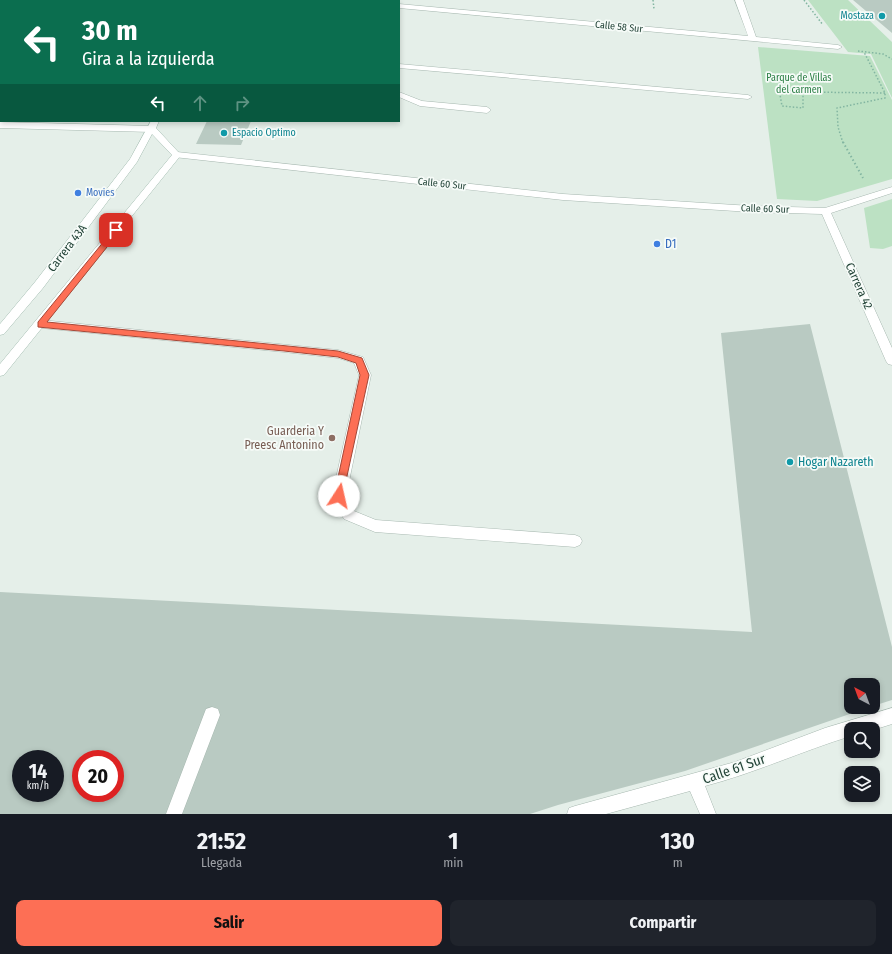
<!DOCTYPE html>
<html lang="es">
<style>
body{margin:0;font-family:"Fira Sans Condensed",sans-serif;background:#20242c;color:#f1f3f6;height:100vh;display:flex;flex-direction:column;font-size:15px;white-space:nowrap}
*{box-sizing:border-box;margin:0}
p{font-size:13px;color:#9ea1a6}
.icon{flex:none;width:22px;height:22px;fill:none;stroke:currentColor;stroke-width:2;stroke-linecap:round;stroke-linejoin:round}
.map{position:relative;height:814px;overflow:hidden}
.side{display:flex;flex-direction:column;background:#171b24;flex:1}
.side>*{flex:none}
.guide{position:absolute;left:0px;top:0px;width:400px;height:122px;box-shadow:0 2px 6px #0003;background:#0b6e4f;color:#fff;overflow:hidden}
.needle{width:26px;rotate:319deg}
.fabs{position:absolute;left:844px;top:678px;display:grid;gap:8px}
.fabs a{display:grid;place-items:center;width:36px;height:36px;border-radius:8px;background:#171b24;box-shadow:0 2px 6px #0003;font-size:20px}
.speed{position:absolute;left:12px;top:750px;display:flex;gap:8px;font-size:20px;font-weight:700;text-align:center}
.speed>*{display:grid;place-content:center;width:52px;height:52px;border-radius:50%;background:#171b24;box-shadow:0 2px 6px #0003;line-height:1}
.speed small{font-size:10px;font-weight:400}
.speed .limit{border:6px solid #d22;background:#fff;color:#111}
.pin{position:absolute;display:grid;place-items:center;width:34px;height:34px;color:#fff;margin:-17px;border-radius:8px;box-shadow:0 2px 6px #0006}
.me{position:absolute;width:44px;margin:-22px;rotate:10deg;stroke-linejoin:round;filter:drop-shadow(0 0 3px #0008)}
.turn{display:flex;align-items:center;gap:14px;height:84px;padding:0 16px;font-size:18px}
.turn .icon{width:52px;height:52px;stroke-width:2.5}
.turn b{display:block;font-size:28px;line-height:34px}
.lanes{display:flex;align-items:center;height:38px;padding:0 16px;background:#0003;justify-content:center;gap:20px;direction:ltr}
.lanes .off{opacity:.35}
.eta{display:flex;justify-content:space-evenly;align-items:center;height:68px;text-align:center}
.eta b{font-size:24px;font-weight:700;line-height:28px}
.cta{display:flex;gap:8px;margin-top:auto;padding:8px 16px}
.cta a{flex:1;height:46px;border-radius:8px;background:#fd6f55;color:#111;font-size:16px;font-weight:700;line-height:46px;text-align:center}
.cta a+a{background:#20242c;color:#f1f3f6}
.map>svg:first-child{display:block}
.green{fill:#bce1c3}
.building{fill:#b9cac2;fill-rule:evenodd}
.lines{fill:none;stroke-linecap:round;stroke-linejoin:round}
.lane-casing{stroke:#a7b8b0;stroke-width:1}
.street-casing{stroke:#a7b8b0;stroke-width:1}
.secondary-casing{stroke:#a2bcb0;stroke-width:1}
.path-far1{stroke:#82b5a1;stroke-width:1.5;stroke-dasharray:1.5 2;stroke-linecap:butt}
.path{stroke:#82b5a1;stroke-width:2;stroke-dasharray:1.5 2.5;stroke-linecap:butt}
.lane{fill:#fff;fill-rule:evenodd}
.street{fill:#fff;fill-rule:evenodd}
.secondary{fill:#fff;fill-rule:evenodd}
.route{fill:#fd6f55;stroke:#a44837}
.culture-dot{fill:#0f9aa8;stroke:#f6fbf8;stroke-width:1.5}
.shop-dot{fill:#3f7fe0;stroke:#f6fbf8;stroke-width:1.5}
.education-dot{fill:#8d6e63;stroke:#f6fbf8;stroke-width:1.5}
.labels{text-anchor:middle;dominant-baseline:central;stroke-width:3.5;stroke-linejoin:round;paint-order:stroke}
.far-culture-label{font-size:10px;fill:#0d838f;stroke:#f6fbf8;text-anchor:end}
.far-street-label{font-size:10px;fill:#224337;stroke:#f6fbf8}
.far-park-label{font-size:10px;fill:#287d42;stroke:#f6fbf8}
.far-shop-label{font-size:10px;fill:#366cbe;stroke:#f6fbf8;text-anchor:start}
.shop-label{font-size:12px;fill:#366cbe;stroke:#f6fbf8;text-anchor:start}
.street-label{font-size:12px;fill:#224337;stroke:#f6fbf8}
.education-label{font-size:12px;fill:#785e54;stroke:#f6fbf8;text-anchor:end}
.culture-label{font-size:12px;fill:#0d838f;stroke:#f6fbf8;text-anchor:start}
.near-street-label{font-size:14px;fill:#224337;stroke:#f6fbf8}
</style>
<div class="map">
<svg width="892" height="814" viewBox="0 0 892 814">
<rect width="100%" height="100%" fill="#e5efe9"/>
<path class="green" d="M808,0H848L892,42V98L871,54L848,52Z
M758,47L870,56L892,100V179L817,201L777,199Z
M892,199V246L883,249L870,248L864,208Z"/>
<path class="building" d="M853,0H892V33Z
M207,121H251L241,145L196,144Z
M810,324L892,647V700L873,706V685H851V707H870L685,771L558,805L530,814H0V592L752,632L721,333ZM21,759H55V793H21ZM81,759H115V793H81Z"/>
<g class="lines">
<g class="lane-casing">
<path id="lane" d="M0,7H1V11H0Z
M399,64L748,95L752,97L748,99L399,68Z
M399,92L422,101L487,107L491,110L487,113L420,106L399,97Z
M41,320L338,350L363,357L371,375L346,496L354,511L376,520L575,535L580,537L582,541L580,545L575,547L375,532L344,519L332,496L359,375L354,363L338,358L284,352L41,328L36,324Z
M212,707L218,709L220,715L182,814H166L206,709Z"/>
</g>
<g class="street-casing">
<path id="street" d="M347,0H358L359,1H348Z
M735,0H743L756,37L838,45L842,47L838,49L399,8V4L748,36Z
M0,122L152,126L156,129L152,132L0,128Z
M177,152L563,194L751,206L825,208L892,187V193L831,213L892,348V365L888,364L886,361L822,214L751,212L563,200L174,157L173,155Z
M892,708V724L873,730L851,729V736C802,751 755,773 705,786L716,814H700L690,791L606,814H567L569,808L575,806L735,762L825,728Z"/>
</g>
<g class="secondary-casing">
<path id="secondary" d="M178,0H186L177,1Z
M151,121H159L156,128L181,155L4,375L0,376V364L172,155L152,134L137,162L43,288L4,334L0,335V324L35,282L130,159Z"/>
</g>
<path class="path-far1" d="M653,0L654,9
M804,0L823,25
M858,51L883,54L892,59
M779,89L803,92V108L782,106Z
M803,92L885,93
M843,143L838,127L837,108L885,98V93L864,52"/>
<path class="path" d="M843,142L863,178"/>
<use href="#lane" class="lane"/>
<use href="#street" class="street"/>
<use href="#secondary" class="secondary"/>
</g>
<path class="route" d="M116,228L120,230L119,232L47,322L338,351L362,358L369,375L342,499H335L334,496L360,375L356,363L338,357L284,351L38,327V322L114,229Z"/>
<g class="culture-dot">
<circle cx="882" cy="16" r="4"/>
<circle cx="224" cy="133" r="4"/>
<circle cx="790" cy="462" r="4"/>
</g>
<g class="shop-dot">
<circle cx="78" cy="193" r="4"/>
<circle cx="657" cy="244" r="4"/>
</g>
<circle class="education-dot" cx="332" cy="438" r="4"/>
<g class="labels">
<g class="far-culture-label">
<text x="874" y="16">Mostaza</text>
<text x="232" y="133" text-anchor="start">Espacio Optimo</text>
</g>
<g class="far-street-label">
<text transform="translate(619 27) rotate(6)">Calle 58 Sur</text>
<text transform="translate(442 184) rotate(6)">Calle 60 Sur</text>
<text transform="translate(765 209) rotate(2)">Calle 60 Sur</text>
</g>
<g class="far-park-label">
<text x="799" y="78">Parque de Villas<tspan x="799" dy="12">del carmen</tspan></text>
</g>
<g class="far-shop-label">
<text x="86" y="193">Movies</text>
</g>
<g class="shop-label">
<text x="665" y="244">D1</text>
</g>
<g class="street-label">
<text transform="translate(67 248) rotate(-53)">Carrera 43A</text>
<text transform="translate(859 286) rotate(66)">Carrera 42</text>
</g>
<g class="education-label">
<text x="324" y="431">Guarderia Y<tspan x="324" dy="14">Preesc Antonino</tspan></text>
</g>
<g class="culture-label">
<text x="798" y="462">Hogar Nazareth</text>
</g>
<g class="near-street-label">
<text transform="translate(734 769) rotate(-19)">Calle 61 Sur</text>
</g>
</g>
</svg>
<div class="fabs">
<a><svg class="needle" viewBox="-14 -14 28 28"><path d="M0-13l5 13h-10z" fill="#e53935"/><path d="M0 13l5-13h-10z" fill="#9ea1a6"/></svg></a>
<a><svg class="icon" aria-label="search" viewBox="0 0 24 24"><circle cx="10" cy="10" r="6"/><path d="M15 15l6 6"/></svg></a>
<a><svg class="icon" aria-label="layers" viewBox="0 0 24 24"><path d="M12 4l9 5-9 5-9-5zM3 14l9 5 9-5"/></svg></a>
</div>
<div class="speed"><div>14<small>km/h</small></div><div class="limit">20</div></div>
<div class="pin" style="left:116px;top:230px;background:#d93025"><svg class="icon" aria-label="arrive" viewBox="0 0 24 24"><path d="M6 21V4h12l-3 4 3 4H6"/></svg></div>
<svg class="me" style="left:339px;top:496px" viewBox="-20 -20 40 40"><circle r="19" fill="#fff"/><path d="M0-13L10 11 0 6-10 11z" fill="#fd6f55"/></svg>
<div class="guide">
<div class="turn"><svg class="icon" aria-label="left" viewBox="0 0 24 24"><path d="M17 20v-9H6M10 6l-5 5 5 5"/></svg><div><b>30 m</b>Gira a la izquierda</div></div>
<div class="lanes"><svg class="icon" aria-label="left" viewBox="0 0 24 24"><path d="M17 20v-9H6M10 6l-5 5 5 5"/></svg><svg class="icon off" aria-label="ahead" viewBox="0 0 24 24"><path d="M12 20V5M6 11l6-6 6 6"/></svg><svg class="icon off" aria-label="right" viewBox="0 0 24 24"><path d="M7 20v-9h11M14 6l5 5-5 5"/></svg></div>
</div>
</div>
<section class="side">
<div class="eta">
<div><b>21:52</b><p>Llegada</p></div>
<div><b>1</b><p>min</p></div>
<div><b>130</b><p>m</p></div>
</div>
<div class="cta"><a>Salir</a><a>Compartir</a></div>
</section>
